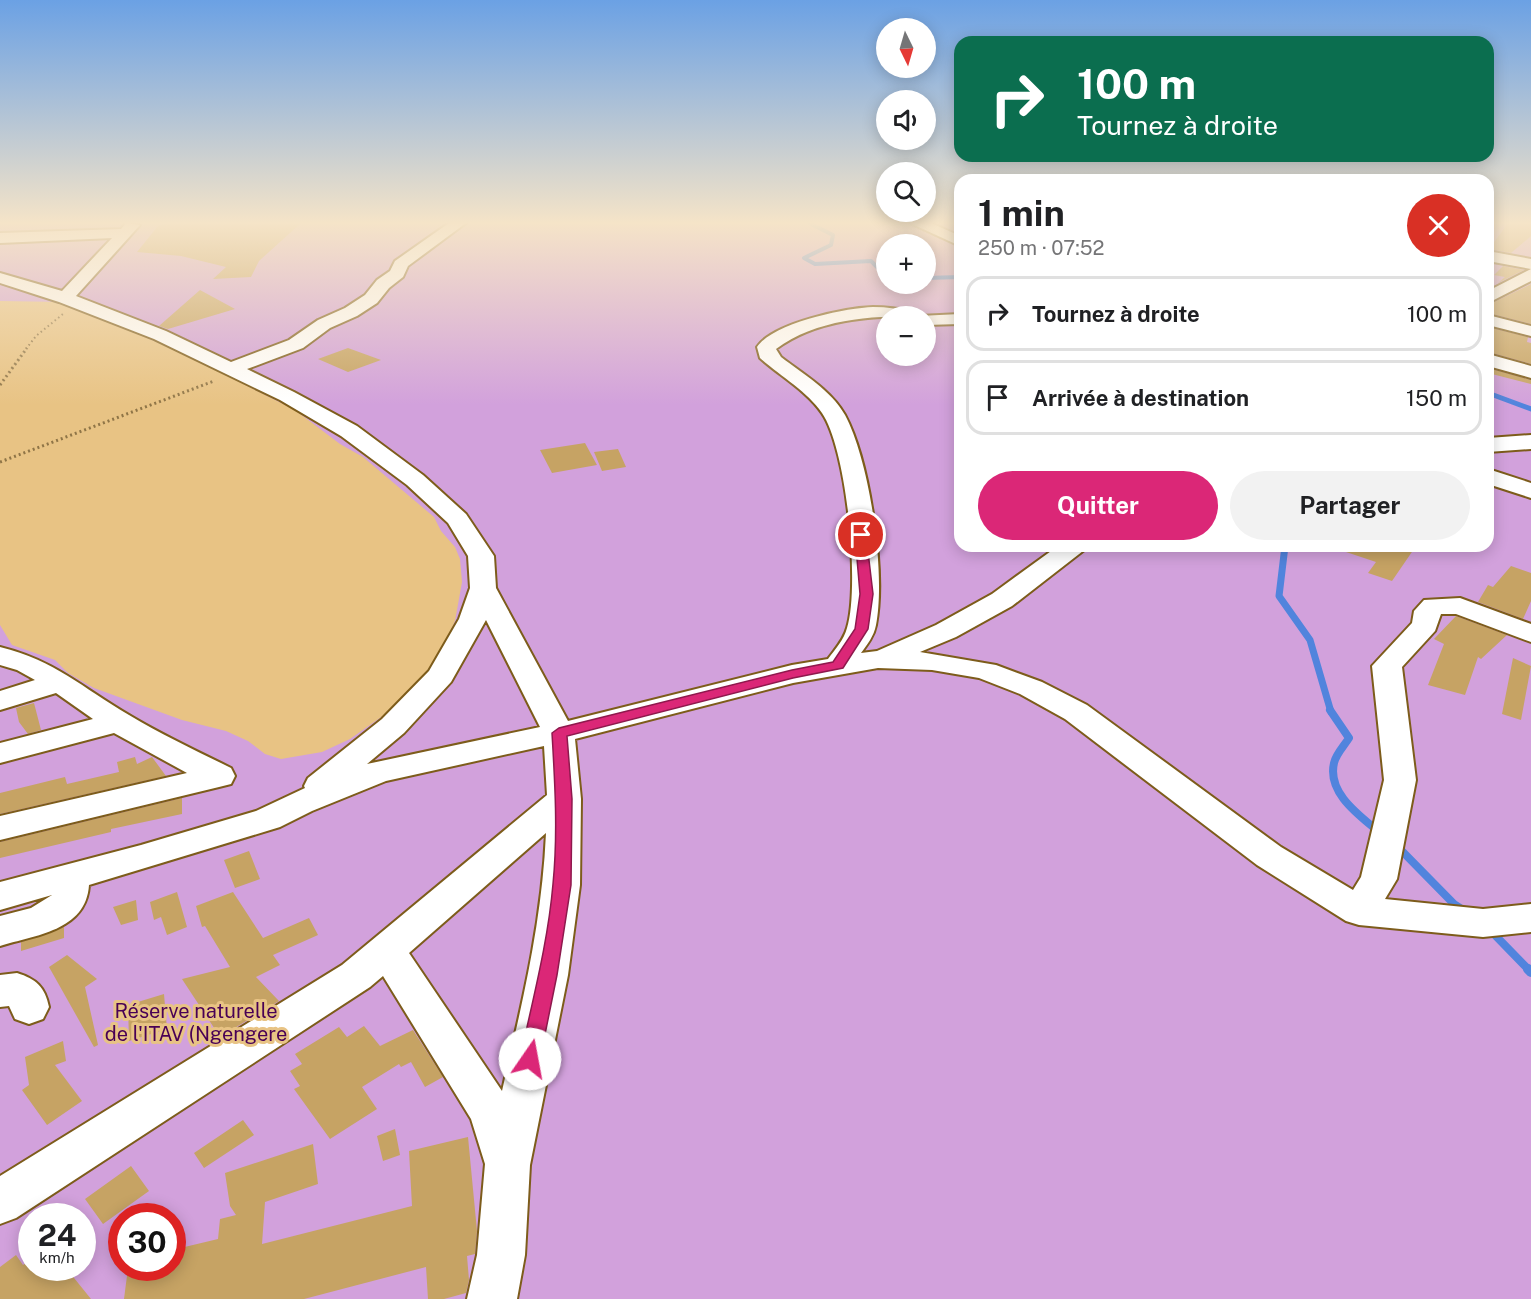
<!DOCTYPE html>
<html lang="fr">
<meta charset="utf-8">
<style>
body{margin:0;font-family:"Public Sans",sans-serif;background:#f2f2f2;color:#202124;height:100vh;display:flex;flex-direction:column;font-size:22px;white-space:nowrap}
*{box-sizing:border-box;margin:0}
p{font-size:20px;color:#757577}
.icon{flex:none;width:33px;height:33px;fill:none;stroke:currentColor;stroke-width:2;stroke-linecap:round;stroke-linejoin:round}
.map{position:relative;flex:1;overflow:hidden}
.panel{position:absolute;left:954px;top:174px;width:540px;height:378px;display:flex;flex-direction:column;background:#fff;border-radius:18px;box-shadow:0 3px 15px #0003}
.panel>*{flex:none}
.top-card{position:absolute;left:954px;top:36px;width:540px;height:126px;border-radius:18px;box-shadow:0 3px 15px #0003;background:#0b6e4f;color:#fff;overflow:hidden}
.needle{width:39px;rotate:175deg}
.buttons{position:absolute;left:876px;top:18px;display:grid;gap:12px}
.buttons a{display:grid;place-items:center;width:60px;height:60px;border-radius:50%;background:#fff;box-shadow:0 3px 15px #0003;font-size:30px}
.speed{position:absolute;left:18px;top:1203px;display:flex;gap:12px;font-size:30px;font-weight:700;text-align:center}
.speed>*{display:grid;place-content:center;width:78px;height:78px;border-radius:50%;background:#fff;box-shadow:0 3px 15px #0003;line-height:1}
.speed small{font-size:15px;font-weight:400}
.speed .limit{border:9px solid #d22;background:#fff;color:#111}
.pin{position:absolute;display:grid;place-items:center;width:51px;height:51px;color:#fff;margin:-26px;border:3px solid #fff;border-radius:50%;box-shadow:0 2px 6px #0007}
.me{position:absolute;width:66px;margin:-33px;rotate:12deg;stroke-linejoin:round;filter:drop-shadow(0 0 4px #0008)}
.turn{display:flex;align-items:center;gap:21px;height:126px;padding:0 24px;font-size:27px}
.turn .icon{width:78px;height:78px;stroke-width:2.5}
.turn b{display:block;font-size:42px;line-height:51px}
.round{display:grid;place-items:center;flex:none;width:63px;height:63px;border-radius:32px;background:#f2f2f2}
.head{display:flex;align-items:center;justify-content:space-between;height:102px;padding:0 24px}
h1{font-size:36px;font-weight:700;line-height:45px}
.action{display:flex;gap:12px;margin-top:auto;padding:12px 24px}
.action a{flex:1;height:69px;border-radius:36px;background:#db2777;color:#fff;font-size:24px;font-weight:700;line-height:69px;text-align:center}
.action a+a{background:#f2f2f2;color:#202124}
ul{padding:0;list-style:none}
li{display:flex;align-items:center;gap:18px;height:75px;margin:0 12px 9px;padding:0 12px;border:3px solid #e0e0e0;border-radius:18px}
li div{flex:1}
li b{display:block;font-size:22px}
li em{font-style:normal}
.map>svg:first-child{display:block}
.green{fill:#d2a1dc;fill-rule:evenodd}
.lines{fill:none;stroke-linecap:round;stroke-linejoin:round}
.stream-far4{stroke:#5184dd;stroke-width:4}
.stream-far3{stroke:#5184dd;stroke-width:5}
.stream-far2{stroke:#5184dd;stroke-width:7}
.stream-far1{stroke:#5184dd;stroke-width:8}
.stream{stroke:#5184dd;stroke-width:10}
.building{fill:#c6a364}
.minor-casing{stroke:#7d5c1b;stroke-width:4}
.path-far1{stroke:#8f7547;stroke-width:2;stroke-dasharray:1.5 3;stroke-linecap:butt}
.path{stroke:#8f7547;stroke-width:3;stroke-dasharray:2 3;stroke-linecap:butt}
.minor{fill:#fff;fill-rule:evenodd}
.route{fill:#db2777;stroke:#8e194d;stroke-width:1.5}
.labels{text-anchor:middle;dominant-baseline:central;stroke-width:6;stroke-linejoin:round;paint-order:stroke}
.near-park-label{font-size:20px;fill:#480055;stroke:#e8c384}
</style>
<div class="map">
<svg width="1531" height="1299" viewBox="0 0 1531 1299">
<rect width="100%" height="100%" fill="#e8c384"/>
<path class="green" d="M0,223H960V546H1488V223H1531V1299H0V625L12,645L55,660L68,673L94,688L182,720L226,731L248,741L265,754L281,759L322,752L350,739L394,708L417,684L442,651L455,621L462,582L460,559L455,547L441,531L434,517L363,457L340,444L295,410L185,354L63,302L0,301ZM886,244H926V284H886ZM886,316H926V356H886ZM32,1216H82V1268H32ZM122,1216H172V1268H122Z"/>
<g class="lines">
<path class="stream-far4" d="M809,223L833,235L831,245L804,258L815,264L871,261L886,276
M926,278L960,277"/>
<path class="stream-far3" d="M1488,393L1531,409"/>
<path class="stream-far2" d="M1285,546L1279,596L1310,640L1331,712"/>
<path class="stream-far1" d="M1330,710L1349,738C1344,746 1336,754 1334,763C1327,793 1359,815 1379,832
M1397,846L1454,904L1465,911
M1490,930L1529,970"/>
<path class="stream" d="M1528,969L1531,972"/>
</g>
<path class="building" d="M166,223H301L259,261L251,277L213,279L226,267L181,256L137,252L158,226Z
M1508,223H1531V236L1511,253L1489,249Z
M1503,266L1524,270L1498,283L1505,277L1494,275Z
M1531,284V324L1488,313V305Z
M200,290L235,309L168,329L159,326Z
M1488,327L1528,337L1527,342L1531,343V364L1488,352Z
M348,348L381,360L348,372L318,359Z
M1488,368L1531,380V384L1488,373Z
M585,443L597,465L552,473L540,450Z
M618,449L626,467L602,471L594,452Z
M1338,546H1416L1392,581L1368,573L1376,562L1337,549Z
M1511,566L1531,573V601L1523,619L1478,602L1488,585L1493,587Z
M1456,616L1507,635L1481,659L1478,657L1465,695L1428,685L1444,644L1434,639Z
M1513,658L1531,666L1521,720L1502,714Z
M34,703L41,730L28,734L19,722L16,708Z
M135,757L137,764L152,757L166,776L0,814V793L65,777L67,784L119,772L117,762Z
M182,798V814L111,829V832L0,858V842Z
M249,851L260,879L235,888L224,860Z
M177,892L187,927L167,935L161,917L154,920L150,902Z
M233,892L263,938L309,918L318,935L273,955L280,965L256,977L279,1001L220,1037L182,979L230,967L205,926L202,927L196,906Z
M136,900L138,920L121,925L113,907Z
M64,927V938L21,951V942Z
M67,955L97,979L85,987L98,1045L94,1047L49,967Z
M164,994L167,1029L129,1041L128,1005Z
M364,1026L380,1046L413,1030L443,1077L425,1087L411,1062L401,1067L399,1064L362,1087L377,1109L330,1139L294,1089L300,1086L290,1071L302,1064L295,1054L339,1027L347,1037Z
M63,1041L66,1061L55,1065L82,1101L47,1125L22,1090L29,1085L25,1057Z
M243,1120L254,1135L204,1168L194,1153Z
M395,1129L400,1155L383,1161L377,1136Z
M468,1137L477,1231L475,1254L467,1256L469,1280L466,1293L444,1299H428L426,1267L304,1299H124L128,1268H172V1250L218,1239L220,1219L236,1215L230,1206L225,1173L313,1144L318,1184L265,1202L262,1244L412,1206L409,1151Z
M131,1166L149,1191L103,1224L85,1199Z
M16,1255L23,1265L32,1258V1268H66L91,1299H0V1267Z"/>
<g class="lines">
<g class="minor-casing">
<path id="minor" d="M126,223L140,225L76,296L166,331L231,362L289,340L318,320L345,308L365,295L377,280L390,271L395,261L449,223H466L408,266L403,277L389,288L377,303L357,316L330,328L303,348L247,369L294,392L357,426L423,475L466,514L494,556L496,588L568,721L792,665L828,659C835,649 844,640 847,628C860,586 847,449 822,413C807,391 780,376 760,358L757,347C773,323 845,308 873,307C887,307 901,309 914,312L917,316C871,316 816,319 776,349L781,357C803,374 831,390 845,415C870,462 886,573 876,625C874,636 867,645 861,653L877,651L936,625L992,594L1058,546H1087L1083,551L1012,606L956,637L920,652L996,665L1042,682L1087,705L1281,847L1353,890L1361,877L1384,780L1372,666L1412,623L1414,611L1424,600L1460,598L1531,624V642L1456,614H1441L1435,631L1402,667L1416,780L1397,879L1385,899L1483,909L1531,904V932L1483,937L1359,925L1346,921L1257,865L1065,719L1020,694L979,678L932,670L878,668L793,683L575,739L581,799L580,885L568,975L530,1165L525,1255L517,1299H467L477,1255L485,1164L471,1119L383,976L370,987L16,1218L0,1224V1176L342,965L547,795L544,746L386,781L312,811L280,827L89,885C86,931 35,935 0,946V916L31,908L52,895L0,910V882L141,845L256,811L305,788L304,786L308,778L382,719L429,671L459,619L470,588L468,556L448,523L407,485L341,436L280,400L154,339L59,302L0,283V273L62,291L112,238L0,243V233L121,229ZM486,620L540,727L367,764L404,733L451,682ZM546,833C542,923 522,1004 502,1091L409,953Z
M910,223H931L960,236V246Z
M1488,251L1531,259V269L1488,261Z
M1531,269V281L1488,303V291Z
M960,314V324L926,325V316H919Z
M1488,315L1531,326V336L1488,325Z
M1488,354L1531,366V378L1488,366Z
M1531,435V449L1488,452V438Z
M1488,469L1531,483V498L1488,484Z
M0,647C56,661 81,687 129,715C162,735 197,751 231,768L235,776L231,784L219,787L0,840V816L187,773L114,733L0,763V743L93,719L56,693L0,710V691L35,680L17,670L0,665Z
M17,973C36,979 45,987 49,1007L43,1019L29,1024L15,1019L9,1006L0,1007V975Z"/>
</g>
<path class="path-far1" d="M26,349L36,336L63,314"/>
<path class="path" d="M0,385L27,348
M0,462L214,381"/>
<use href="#minor" class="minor"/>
</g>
<linearGradient id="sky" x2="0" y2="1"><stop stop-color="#6ba1e4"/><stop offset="0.55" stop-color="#f5e4c8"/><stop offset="1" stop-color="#f5e4c8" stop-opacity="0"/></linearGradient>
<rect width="1531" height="405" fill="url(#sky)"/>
<path class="route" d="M861,531L866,535L873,594L868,629L843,668L793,678L567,736L572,799L571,885L557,975L540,1059L537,1065L530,1068L523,1065L520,1059C532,1002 548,943 553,884C558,834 555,783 552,733L559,728L792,670L833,662L855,629L860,594L855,535Z"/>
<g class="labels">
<g class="near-park-label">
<text x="196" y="1011">Réserve naturelle<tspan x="196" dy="23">de l'ITAV (Ngengere</tspan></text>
</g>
</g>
</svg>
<div class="buttons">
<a><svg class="needle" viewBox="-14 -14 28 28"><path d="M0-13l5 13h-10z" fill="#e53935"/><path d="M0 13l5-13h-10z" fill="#757577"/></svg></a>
<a><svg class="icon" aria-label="sound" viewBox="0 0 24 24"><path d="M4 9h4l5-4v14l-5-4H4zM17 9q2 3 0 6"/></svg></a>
<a><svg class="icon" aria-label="search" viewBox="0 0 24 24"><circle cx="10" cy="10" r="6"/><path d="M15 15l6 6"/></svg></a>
<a>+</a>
<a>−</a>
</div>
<div class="speed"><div>24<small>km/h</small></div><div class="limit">30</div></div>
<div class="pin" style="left:861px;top:535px;background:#d93025"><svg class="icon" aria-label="arrive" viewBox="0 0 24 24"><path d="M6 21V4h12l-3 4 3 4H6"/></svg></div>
<svg class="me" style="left:530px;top:1059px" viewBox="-20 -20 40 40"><circle r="19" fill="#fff"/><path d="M0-13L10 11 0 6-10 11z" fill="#db2777"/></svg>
<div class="top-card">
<div class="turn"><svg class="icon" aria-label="right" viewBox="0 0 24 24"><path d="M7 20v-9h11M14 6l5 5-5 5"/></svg><div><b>100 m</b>Tournez à droite</div></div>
</div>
<section class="panel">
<div class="head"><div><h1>1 min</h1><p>250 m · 07:52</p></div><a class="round" style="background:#d93025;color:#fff"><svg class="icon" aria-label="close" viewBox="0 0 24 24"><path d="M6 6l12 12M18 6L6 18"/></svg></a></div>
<ul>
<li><svg class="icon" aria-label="right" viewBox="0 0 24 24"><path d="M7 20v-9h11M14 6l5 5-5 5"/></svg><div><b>Tournez à droite</b></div><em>100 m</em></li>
<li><svg class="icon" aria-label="arrive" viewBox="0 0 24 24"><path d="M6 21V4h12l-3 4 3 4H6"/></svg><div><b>Arrivée à destination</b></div><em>150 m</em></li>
</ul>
<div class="action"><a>Quitter</a><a>Partager</a></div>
</section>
</div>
